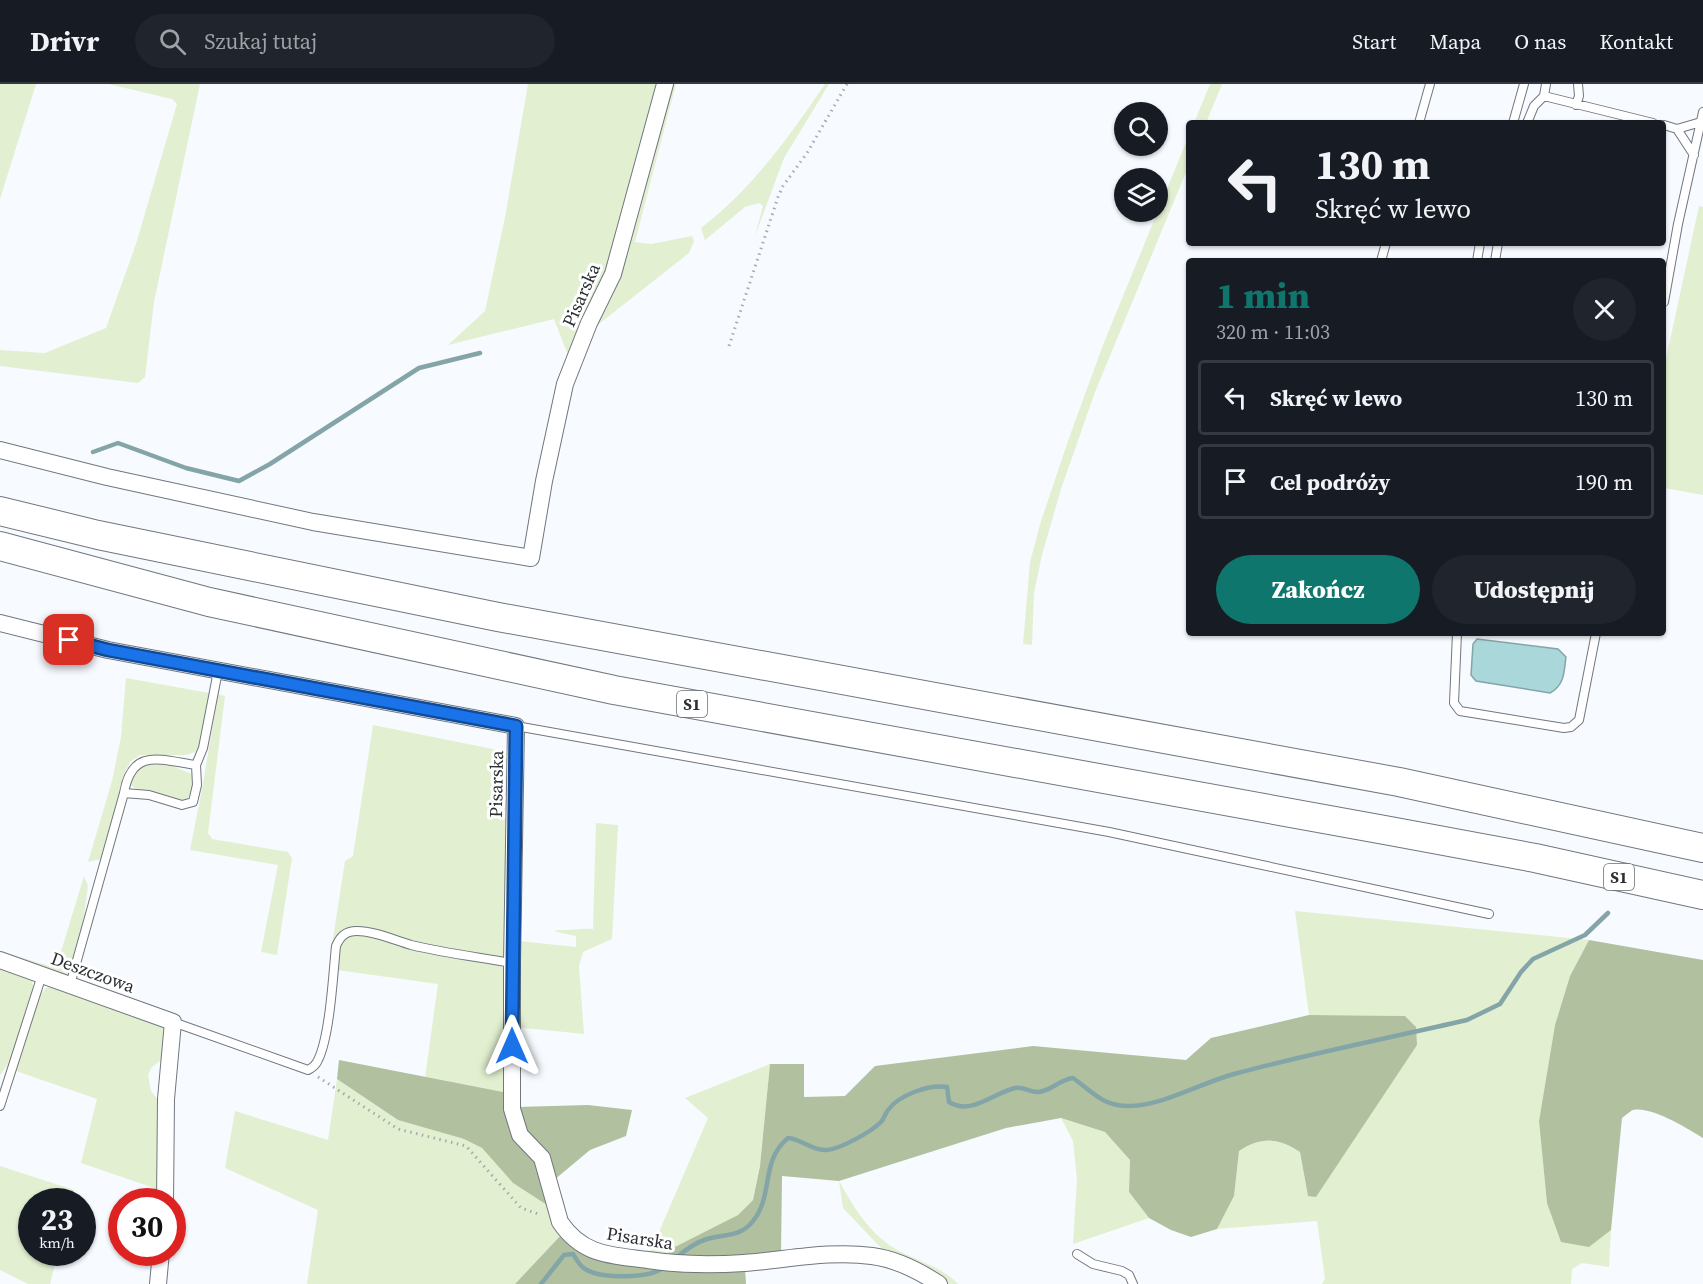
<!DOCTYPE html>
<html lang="pl">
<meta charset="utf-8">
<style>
body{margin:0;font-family:"Source Serif 4",serif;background:#20242c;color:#f1f3f6;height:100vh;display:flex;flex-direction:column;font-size:22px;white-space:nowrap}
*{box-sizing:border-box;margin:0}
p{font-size:20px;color:#9ea1a6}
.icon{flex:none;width:33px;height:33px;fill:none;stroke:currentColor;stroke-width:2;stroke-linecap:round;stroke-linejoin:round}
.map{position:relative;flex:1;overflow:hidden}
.drawer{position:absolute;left:1186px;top:174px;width:480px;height:378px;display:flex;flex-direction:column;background:#171b24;border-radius:6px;box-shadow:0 2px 4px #0004}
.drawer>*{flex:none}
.guide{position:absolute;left:1186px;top:36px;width:480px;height:126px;border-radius:6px;box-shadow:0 2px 4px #0004;background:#171b24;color:#f1f3f6;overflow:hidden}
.tools{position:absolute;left:1114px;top:18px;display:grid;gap:12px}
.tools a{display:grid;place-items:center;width:54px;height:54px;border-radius:50%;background:#171b24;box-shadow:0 2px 4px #0004;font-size:30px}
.speed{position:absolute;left:18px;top:1104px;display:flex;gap:12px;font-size:30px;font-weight:700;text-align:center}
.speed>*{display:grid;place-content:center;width:78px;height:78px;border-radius:50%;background:#171b24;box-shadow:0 2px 4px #0004;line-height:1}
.speed small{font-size:15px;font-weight:400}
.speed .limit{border:9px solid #d22;background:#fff;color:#111}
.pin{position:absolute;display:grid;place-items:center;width:51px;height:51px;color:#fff;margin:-26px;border-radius:12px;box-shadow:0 3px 9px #0006}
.me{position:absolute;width:66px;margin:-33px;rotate:0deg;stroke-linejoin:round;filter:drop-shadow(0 0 4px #0008)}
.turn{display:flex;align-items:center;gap:21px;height:126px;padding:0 30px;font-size:27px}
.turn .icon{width:78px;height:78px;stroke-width:2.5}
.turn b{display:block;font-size:42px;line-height:51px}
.round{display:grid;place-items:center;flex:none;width:63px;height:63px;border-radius:32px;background:#20242c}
.head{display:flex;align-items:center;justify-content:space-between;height:102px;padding:0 30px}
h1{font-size:36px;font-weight:800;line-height:45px;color:#0f766e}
.cta{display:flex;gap:12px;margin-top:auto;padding:12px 30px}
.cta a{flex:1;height:69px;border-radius:36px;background:#0f766e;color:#fff;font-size:24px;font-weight:800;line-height:69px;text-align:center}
.cta a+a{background:#20242c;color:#f1f3f6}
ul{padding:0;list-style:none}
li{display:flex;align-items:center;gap:18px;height:75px;margin:0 12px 9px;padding:0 18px;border:3px solid #363941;border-radius:6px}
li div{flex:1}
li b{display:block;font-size:22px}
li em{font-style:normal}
header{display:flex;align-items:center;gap:36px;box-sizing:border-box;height:84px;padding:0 30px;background:#171b24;border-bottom:2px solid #363941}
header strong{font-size:28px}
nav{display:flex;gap:33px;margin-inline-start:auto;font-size:21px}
.search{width:420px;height:54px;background:#20242c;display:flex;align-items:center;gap:15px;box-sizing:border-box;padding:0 21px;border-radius:33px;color:#9ea1a6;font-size:22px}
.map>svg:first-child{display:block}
.green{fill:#e2f0d1}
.forest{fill:#b1c09f}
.water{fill:#aad7da;stroke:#84a5a8;stroke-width:1.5}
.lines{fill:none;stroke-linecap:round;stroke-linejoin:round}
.stream{stroke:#84a5a8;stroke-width:4.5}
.lane-casing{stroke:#70777f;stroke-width:10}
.street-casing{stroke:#70777f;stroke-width:18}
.highway-casing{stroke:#70777f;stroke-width:30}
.path{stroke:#a7aaae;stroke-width:3;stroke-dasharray:1.5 4.5;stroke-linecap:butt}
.lane{stroke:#fff;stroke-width:8}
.street{stroke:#fff;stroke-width:16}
.highway{stroke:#fff;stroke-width:28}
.route-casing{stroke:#114b97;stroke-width:15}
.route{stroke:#1a73e8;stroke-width:10}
.labels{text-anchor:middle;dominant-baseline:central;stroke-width:6;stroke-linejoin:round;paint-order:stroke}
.shield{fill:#fff;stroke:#6b6d70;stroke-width:1.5}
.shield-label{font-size:16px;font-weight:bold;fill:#2c2f33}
.street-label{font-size:18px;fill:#2c2f33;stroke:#fff}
</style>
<header>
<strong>Drivr</strong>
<div class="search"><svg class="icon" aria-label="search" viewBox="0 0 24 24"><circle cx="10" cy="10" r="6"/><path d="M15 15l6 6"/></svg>Szukaj tutaj</div>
<nav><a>Start</a><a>Mapa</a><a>O nas</a><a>Kontakt</a></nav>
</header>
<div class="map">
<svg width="1703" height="1200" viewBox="0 0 1703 1200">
<rect width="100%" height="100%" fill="#f7fafe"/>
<path class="green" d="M0,0H36L0,115Z
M108,0H200L154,218L145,293L138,299L0,282V266L45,269L106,244L136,160L177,20L172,15Z
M528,0H661L606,193L568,271L554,235L448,261L485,227L505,133Z
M669,0H676L635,158L651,160L692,152L694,157L689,169L590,247Z
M825,0H829L784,74L755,152L763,122L759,119L745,123L705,156L701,144C752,105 789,53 825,0Z
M1210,0H1222L1206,39H1194Z
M1189,51V81L1095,308L1061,405L1042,471L1034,509L1032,561L1023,560L1030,478L1041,437L1069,354L1103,261Z
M1699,122L1703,123V411L1664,404V284Z
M126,594L209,609L202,656L195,668L186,671H140L130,678L124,690L118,718L101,775L88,778L112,697L121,653Z
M218,610L225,612L208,749L212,755L288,768L292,774L277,871L261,868L278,781L190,766L202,705Z
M373,641L512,669L507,874L493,873L418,858L370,845L337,852L332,861L345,777L353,772Z
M153,680L172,682L192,690C197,735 161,713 135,704L131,701C129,688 141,682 153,680Z
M596,739L618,741L612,855L583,868L579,882L584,950L515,943L519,857L576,863V852L557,848L555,846C568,847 579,844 593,845Z
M84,792L88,802L84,832L69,890L64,893L0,871V867L56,884Z
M1295,827L1589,856L1570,892L1555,941L1539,1037L1547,1119L1589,1163L1611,1146L1609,1183L1582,1179L1572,1185L1571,1200H1322L1325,1195L1317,1137L1217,1145L1234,1112L1239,1067C1261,1053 1278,1053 1300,1068L1308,1112L1405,932L1309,931Z
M351,851H367L497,880L506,886L508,1009L425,994L438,900L337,886L340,859Z
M0,880L32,896L33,903C26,927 16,974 0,991Z
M53,902L165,941L164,969L161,976L151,984L148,991L151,1007L160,1018L158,1111L154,1112V1104L81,1079L97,1015L16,987L40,911L46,904Z
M770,980L760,1082L753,1116L738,1131L709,1147L669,1175L650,1169L708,1034L685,1014Z
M337,995L398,1036L464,1055L482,1064L513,1099L550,1123L562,1150L515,1200H307L318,1126L225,1084L235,1027L328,1056Z
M1061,1034L1105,1048L1130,1076L1129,1108L1149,1134L1073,1160L1077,1095L1073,1057Z
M0,1082L74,1106L71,1117L32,1118V1168L58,1169L50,1200H28L0,1186Z
M839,1097C854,1123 868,1148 894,1164C915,1177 940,1181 958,1200H947L882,1165L843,1124Z"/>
<path class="forest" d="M1589,856L1703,876V1054C1688,1045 1652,1022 1633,1026C1630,1027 1625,1032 1622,1034L1611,1146L1589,1163L1561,1158L1547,1119L1539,1037L1555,941L1570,892Z
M1309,931L1405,932L1416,943L1417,961L1316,1113L1308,1112L1300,1068C1278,1053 1261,1053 1239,1067L1234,1112L1217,1145L1191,1153L1171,1146L1149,1134L1129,1108L1130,1076L1105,1048L1061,1034L1006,1044L839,1097L782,1092L781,1170L669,1175V1166L738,1131L753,1116L760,1082L770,980H804V1013L845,1012L875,982L1033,962L1186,976L1211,954Z
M339,976L508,1009L536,1074L550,1123L513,1099L482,1064L464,1055L398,1036L337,995Z
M588,1021L632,1026L626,1052L590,1066L554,1096L532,1060L516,1023Z
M562,1150L568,1156L745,1184L746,1200H515Z"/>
<path class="water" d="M1477,555L1558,565L1566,573C1564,587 1565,601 1550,609L1476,597L1471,591L1473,560Z"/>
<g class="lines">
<path class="stream" d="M93,368L118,359L186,384L239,397L270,380L419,284L480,269
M676,1174C684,1167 697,1158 707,1155C725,1150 741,1153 753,1137C774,1111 760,1077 788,1054C802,1055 812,1067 827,1066C840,1065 871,1048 881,1038C884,1035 885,1030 888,1026C899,1011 929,1000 947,1003L949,1018C971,1032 993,1009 1015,1004C1023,1002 1031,1009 1038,1008C1052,1007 1058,996 1073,994C1093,1008 1102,1022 1129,1022C1162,1022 1201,999 1234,990C1311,969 1389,954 1467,936L1500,920L1521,888L1533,875L1585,851L1608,829
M541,1200L564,1171L573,1170C576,1175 580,1182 585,1185C601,1195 650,1195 664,1183"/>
<g class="lane-casing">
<path id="lane" d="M1544,12L1546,0
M1576,21L1579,12L1578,0
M1419,39L1430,0
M1513,39L1524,0
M1527,39L1534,22L1544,12L1653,39
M1664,41L1677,45L1701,38
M1677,45L1694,71
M1381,177L1386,159
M1477,177L1480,159
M1495,177L1498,159
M1664,218L1678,140L1703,28
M1457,549L1454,619L1460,627L1564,644L1571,643L1579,636L1596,549
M516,642L1109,748L1489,830
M124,709C132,663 161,676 196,681
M70,901L124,709L149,711L182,721L193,718L197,701L196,681L203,664L218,587
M173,938L308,986C312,984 316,981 318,976C330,952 333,891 336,862C340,853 345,847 357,847C374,847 394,856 411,861C444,869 478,873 512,879
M0,1022L42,891
M1077,1170L1093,1180L1122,1187L1129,1191L1133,1200"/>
</g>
<g class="street-casing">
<path id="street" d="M0,366L107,393L313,438L531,474L544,397L565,300L589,239L613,190L665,0
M0,539L108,566L516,642L512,879V1025L520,1051L542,1074L560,1138C583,1172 611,1171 648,1176C680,1181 712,1181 744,1179C786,1176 831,1166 872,1172C896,1175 919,1187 939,1200
M0,876L173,938L166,1015L165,1118
M158,1200L161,1168"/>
</g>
<g class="highway-casing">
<path id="highway" d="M0,427L98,451L498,533L1399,698L1703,764
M0,462L209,518L614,606L1390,747L1535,774L1703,811"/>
</g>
<path class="path" d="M729,262L778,113L783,102L807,69L847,0
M318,993L398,1045L466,1062L521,1124L541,1131"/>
<use href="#lane" class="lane"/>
<use href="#street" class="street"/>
<use href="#highway" class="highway"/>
</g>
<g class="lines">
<g class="route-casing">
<path id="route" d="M69,556L108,566L516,642L512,962"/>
</g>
<use href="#route" class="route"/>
</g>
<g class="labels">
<g class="shield">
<rect x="677" y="607" width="30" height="26" rx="4.5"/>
<rect x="1604" y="780" width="30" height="26" rx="4.5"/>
</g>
<g class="shield-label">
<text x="692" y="620">S1</text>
<text x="1619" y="793">S1</text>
</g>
<g class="street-label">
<text transform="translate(581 211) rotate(-66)">Pisarska</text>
<text transform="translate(496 700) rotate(-89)">Pisarska</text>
<text transform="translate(93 888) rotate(20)">Deszczowa</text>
<text transform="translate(640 1154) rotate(9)">Pisarska</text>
</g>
</g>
</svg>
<div class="tools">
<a><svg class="icon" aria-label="search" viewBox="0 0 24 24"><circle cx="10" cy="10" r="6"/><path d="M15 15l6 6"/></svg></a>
<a><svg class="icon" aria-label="layers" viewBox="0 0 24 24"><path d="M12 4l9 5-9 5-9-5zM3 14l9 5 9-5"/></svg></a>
</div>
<div class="speed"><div>23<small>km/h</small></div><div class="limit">30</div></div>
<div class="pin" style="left:69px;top:556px;background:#d93025"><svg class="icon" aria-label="arrive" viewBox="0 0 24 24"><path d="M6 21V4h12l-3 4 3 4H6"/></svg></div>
<svg class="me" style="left:512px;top:962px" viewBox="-20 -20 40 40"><path d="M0-17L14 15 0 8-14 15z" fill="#1a73e8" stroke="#fff" stroke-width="4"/></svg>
<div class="guide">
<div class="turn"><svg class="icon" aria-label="left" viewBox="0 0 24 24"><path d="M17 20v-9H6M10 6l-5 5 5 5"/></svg><div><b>130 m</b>Skręć w lewo</div></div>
</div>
<section class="drawer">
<div class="head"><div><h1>1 min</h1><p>320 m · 11:03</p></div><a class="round"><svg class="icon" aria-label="close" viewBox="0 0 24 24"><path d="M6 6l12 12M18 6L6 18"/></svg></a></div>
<ul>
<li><svg class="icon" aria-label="left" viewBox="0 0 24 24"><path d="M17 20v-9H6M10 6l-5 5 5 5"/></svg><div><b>Skręć w lewo</b></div><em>130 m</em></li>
<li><svg class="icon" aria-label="arrive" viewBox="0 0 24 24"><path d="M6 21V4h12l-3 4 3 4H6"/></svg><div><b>Cel podróży</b></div><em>190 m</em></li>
</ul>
<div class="cta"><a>Zakończ</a><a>Udostępnij</a></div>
</section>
</div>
